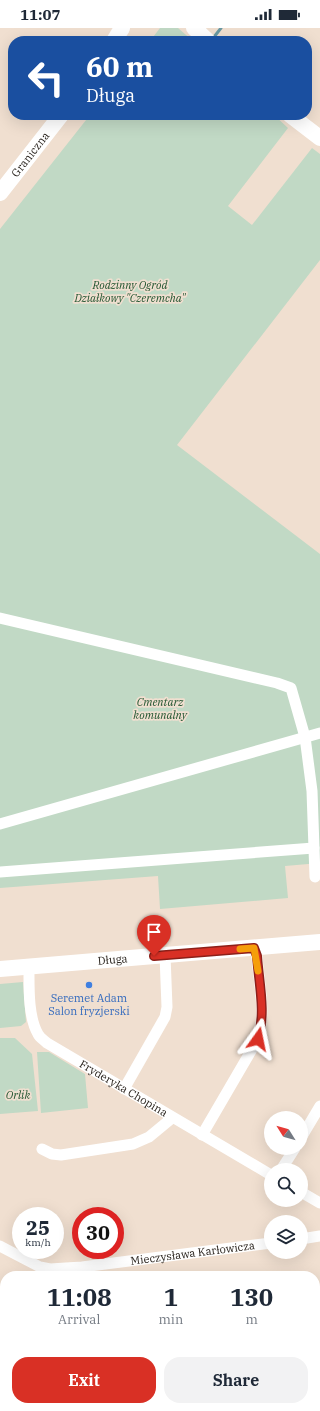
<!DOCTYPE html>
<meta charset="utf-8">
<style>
body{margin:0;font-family:"IBM Plex Serif",serif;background:#f2f2f3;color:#1f2937;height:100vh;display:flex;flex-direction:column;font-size:15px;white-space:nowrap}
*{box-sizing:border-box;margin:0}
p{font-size:13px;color:#747a83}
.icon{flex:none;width:22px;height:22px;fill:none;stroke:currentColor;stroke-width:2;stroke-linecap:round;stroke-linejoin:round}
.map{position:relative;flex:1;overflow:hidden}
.sheet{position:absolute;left:0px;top:1243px;width:320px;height:140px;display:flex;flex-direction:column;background:#fff;border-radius:16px 16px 0 0;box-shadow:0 4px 16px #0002}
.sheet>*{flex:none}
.banner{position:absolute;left:8px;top:8px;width:304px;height:84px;border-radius:16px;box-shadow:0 4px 16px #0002;background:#1a4fa0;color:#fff;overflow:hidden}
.needle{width:26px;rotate:307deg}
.fabs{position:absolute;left:264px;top:1083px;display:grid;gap:8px}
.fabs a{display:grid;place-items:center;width:44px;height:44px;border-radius:50%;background:#fff;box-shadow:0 4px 16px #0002;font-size:20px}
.speed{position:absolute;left:12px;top:1179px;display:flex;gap:8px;font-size:20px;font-weight:700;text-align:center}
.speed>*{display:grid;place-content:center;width:52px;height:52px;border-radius:50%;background:#fff;box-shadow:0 4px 16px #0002;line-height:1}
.speed small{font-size:10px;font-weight:400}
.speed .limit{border:6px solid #d22;background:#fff;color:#111}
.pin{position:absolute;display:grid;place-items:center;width:34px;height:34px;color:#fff;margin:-41px -17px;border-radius:50% 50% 50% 0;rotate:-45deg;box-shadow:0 0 4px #0007}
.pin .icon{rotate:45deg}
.me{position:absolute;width:44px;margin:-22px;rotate:12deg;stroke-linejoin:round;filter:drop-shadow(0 0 3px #0008)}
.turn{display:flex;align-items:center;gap:14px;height:84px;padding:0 12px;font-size:18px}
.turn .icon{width:52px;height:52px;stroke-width:2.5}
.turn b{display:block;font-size:28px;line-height:34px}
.eta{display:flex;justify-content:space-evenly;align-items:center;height:68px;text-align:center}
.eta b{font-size:24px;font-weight:800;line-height:28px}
.button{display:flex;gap:8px;margin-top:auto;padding:8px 12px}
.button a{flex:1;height:46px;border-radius:16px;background:#d93025;color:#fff;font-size:16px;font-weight:800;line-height:46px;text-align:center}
.button a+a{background:#f2f2f3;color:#1f2937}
.status{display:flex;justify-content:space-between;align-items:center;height:28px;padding:0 20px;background:#fff;direction:ltr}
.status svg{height:11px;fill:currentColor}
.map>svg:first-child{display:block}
.green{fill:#c1d9c5}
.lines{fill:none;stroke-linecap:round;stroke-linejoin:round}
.stream{stroke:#6a99a2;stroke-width:3}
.street{stroke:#fff;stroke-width:11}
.secondary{stroke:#fff;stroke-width:16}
.route-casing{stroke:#8d1f18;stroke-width:10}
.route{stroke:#d93025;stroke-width:7}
.slow{stroke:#f59e0b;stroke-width:7}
.shop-dot{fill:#3f7fe0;stroke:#f0dfd0;stroke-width:1.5}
.labels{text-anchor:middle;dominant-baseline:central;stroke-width:3.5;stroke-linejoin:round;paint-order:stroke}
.street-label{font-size:11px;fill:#26201a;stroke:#f0dfd0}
.park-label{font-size:11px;font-style:italic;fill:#20542f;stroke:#f0dfd0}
.shop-label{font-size:11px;fill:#366cbe;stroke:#f0dfd0}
</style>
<div class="status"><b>11:07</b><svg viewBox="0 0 49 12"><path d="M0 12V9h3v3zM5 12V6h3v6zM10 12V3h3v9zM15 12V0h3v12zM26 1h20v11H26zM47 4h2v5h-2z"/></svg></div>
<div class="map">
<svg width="320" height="1383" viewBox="0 0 320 1383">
<rect width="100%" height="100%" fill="#f0dfd0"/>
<path class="green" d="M160,0H178L193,13H150Z
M90,87H274L288,100L228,178L252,197L312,120L320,126V232L177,417L320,526V835L285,838L288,870L160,881L158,848L0,860V201Z
M23,954L26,994L21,998L0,1000V956Z
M0,1010H15L32,1026L38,1083L0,1086Z
M37,1024H49L85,1046L88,1080L41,1085Z"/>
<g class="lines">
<path class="stream" d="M214,9L221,0"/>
<g class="street">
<path d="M0,590L277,655L291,660L305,709L312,763L315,849"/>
<path d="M0,796L320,705"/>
<path d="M0,844L314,820"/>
<path id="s1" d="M29,939C29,959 28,989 38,1006C40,1010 44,1012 47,1015L271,1147"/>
<path d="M124,1061L165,989L167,979L165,927"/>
<path d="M202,1107L258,1011C266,984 259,956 257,929L254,919"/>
<path d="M301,1110L320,1078"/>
<path d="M42,1121L52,1126L61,1127L133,1116L149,1109L172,1090"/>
<path d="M281,1142L295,1120"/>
<path d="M301,1164L320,1175"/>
<path d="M301,1211L320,1208"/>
<path id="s2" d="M0,1218L40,1239L50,1241L82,1239L271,1215"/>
<path d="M0,1289L5,1292"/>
</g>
<g class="secondary">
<path d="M194,0L208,13"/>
<path d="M114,13L122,0"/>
<path d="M290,87L320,110"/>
<path id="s3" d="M0,165L61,87"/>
<path id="s4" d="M0,941L320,914"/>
<path d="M0,1351L5,1352"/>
<path d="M121,1378L132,1383"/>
</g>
</g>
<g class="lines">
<g class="route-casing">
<path id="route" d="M154,928L254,920L257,928C259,956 266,984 258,1011"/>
</g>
<use href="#route" class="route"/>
<path class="slow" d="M240,921L254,920L258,943"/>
</g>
<circle class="shop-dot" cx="89" cy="957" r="4"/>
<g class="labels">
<g class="street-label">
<text stroke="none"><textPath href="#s3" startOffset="49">Graniczna</textPath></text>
<text stroke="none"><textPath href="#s4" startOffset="113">Długa</textPath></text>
<text stroke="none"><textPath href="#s1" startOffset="170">Fryderyka Chopina</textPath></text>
<text stroke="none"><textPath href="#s2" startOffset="199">Mieczysława Karłowicza</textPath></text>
</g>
<g class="park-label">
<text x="130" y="257">Rodzinny Ogród<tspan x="130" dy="13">Działkowy "Czeremcha"</tspan></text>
<text x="160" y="674">Cmentarz<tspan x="160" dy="13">komunalny</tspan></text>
<text x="18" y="1067">Orlik</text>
</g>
<g class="shop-label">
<text x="89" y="970">Seremet Adam<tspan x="89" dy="13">Salon fryzjerski</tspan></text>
</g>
</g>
</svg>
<div class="fabs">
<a><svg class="needle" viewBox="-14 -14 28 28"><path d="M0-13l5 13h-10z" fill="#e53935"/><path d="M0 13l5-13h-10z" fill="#747a83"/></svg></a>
<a><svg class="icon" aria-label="search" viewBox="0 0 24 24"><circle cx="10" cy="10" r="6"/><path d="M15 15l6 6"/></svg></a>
<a><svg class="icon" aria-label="layers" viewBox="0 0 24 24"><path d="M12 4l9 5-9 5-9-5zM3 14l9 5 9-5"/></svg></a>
</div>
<div class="speed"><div>25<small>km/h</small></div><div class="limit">30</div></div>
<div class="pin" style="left:154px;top:928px;background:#d93025"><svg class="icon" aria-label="arrive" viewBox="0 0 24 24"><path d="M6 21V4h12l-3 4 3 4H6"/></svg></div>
<svg class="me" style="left:258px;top:1011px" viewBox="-20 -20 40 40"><path d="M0-17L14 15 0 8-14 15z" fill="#d93025" stroke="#fff" stroke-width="4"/></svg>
<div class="banner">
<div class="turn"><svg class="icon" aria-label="left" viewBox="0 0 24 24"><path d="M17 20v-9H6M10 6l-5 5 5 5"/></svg><div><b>60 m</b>Długa</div></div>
</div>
<section class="sheet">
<div class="eta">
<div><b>11:08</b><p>Arrival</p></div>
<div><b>1</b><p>min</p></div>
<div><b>130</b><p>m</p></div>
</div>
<div class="button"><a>Exit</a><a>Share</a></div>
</section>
</div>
